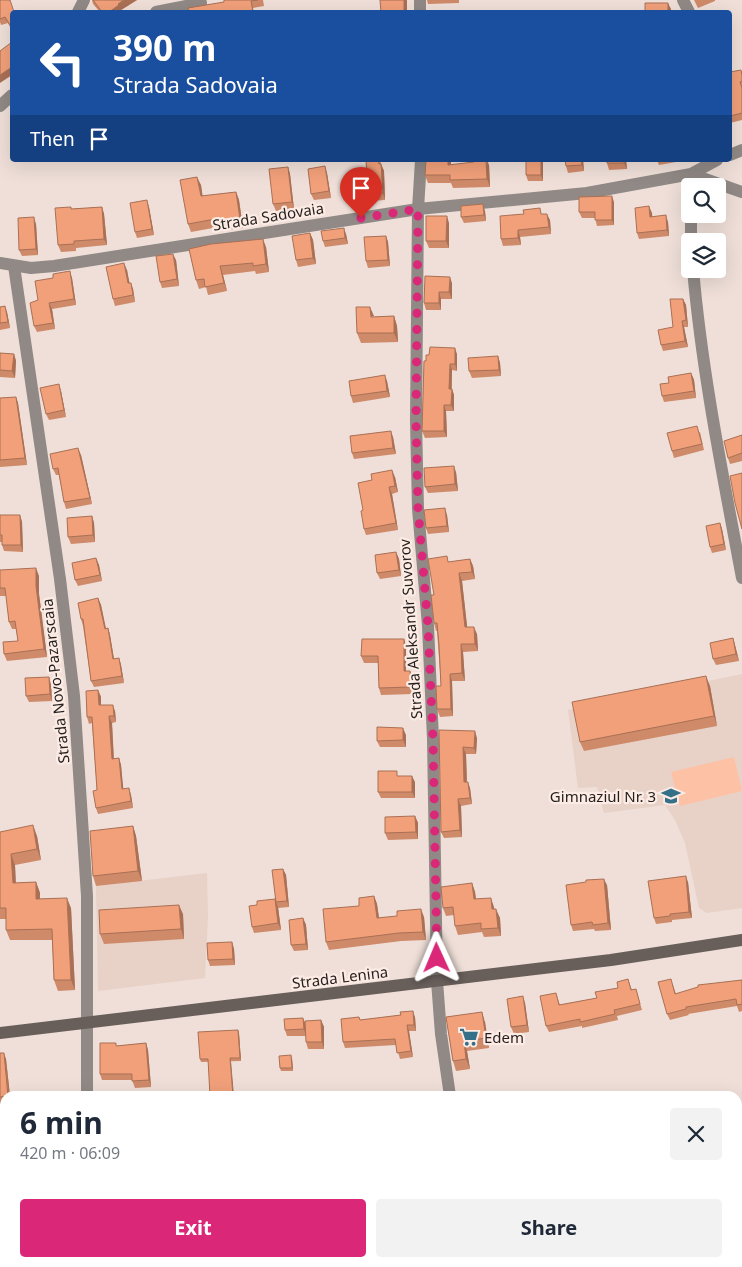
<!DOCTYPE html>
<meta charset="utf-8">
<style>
body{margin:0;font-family:"Noto Sans",sans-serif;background:#f2f2f3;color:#1f2937;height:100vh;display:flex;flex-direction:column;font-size:19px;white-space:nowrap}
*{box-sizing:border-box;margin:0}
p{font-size:16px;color:#747a83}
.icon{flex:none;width:28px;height:28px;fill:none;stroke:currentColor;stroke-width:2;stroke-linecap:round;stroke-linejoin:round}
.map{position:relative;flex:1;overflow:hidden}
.side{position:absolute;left:0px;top:1091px;width:742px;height:176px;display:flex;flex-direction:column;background:#fff;border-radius:15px 15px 0 0;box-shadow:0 5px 20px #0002}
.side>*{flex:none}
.banner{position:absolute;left:10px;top:10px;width:722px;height:152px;border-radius:5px;box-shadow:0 5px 20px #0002;background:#1a4fa0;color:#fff;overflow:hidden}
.controls{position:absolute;left:681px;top:178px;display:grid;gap:10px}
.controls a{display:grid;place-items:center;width:45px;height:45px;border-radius:5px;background:#fff;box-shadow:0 5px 20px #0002;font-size:25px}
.pin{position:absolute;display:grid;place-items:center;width:42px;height:42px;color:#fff;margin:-51px -21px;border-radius:50% 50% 50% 0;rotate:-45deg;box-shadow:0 0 5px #0007}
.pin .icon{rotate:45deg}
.me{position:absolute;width:55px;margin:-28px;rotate:359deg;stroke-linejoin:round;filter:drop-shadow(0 0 4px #0008)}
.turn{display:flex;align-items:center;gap:18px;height:105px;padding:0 20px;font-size:22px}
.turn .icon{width:65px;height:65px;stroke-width:2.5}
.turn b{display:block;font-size:35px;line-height:42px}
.then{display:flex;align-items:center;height:48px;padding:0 20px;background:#0003;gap:10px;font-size:19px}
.round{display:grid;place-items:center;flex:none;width:52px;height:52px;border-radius:5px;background:#f2f2f3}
.headline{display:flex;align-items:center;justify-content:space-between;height:85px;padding:0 20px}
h1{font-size:30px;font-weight:700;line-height:38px}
.cta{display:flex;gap:10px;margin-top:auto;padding:10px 20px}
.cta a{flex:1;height:58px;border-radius:5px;background:#db2777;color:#fff;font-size:20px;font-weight:700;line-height:58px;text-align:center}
.cta a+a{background:#f2f2f3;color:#1f2937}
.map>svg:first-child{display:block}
.built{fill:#e8d1c7}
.green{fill:#fdc1a6}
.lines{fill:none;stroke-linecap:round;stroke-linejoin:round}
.street{stroke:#908986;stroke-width:12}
.secondary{stroke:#685f5b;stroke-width:12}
.wall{fill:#cf8a69}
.shaded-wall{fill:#a97055}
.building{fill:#f1a07a;stroke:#a97055}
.route{stroke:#db2777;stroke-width:9;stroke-dasharray:0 16.2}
.labels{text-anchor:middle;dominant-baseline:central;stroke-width:4.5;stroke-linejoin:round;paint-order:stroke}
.street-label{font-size:15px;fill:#241f1c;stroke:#fcece5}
.poi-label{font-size:15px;fill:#241f1c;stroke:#fcece5;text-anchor:end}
</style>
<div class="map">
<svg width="742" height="1267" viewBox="0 0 742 1267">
<rect width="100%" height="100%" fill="#efdfd8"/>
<path class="built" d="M742,674V908L707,913L699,908L685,843L675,820L665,805L604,813L597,787L578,788L568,710Z
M207,873L208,917L205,978L98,991L96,886Z"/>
<path class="green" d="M734,757L742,791L680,806L671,772Z"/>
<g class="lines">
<path class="street" d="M420,0V12
M683,0L689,12
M78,12L84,0
M156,12L201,3
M0,106L12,95
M730,155L742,150
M421,160L418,209L416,421L418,509L428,626L433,739L437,981L441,1034L450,1096
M691,186V174L742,192
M691,214V241
M0,263L31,268L54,266L418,209L587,193L691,174L717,160
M14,266L60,579L74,696L87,896V1096
M693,269C702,373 723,476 742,578
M474,1262L475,1267
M88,1267V1262"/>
<path class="secondary" d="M0,1033L611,960L742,940"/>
</g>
<path class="wall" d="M0,0L12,12V31L8,23L1,25L0,22Z
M92,0H137L121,10L122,12H100L93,4Z
M224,0H263L264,6L253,8L254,12H189L224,2Z
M427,0H459V3L428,4Z
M694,0H715V1L698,8Z
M730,72L742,73V120L730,123Z
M366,160H380L381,164L384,171L385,200L370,201L368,194Z
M451,160V165H489L490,187L453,188L451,183H428L425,175Z
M526,160H543V181H528L526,175Z
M583,160L584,171L568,173L566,166Z
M626,160L627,169L609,170L607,163Z
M657,160H676V162L659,165Z
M288,167L290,174L294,209L276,211L273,204Z
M327,173L331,198L314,200L311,194Z
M201,185L202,196L236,192L239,200L243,228L225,230L224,226L191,232L188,224Z
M614,202V225L597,226L595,218H582L579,212Z
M649,206L652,217L668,222L669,236L639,239L637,233Z
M102,207L104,214L107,245L76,248V251L61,252L58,245L72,209Z
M149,207L154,235L137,238L135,232Z
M485,211L486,221L464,223L461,217Z
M543,214L550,220L551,234L520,237L521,245L503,246L501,239Z
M449,223V248H429L426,241Z
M36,224L38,255L22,256L19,250Z
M310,233L313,240L316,264L298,267L296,260Z
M346,234L348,244L325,247L323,241Z
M386,236L388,242L390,266L368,268L366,261Z
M266,247L269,272L256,274L255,271L223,275L227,291L208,295L206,287L199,289L196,280L189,249Z
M176,260L179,286L162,288L160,282Z
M127,270L129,283L133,289L135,302L115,306L113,299Z
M72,278L76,305L52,309L55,329L37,332L34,326L38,300Z
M452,283V299H441V310H426L424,303Z
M683,299L686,305L688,327H684L688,347L663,351L661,345L673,327Z
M0,307L7,312L10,328L0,330Z
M394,316L397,326L398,342L361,343L357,333L374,317Z
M0,353L14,354L16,361L15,378L0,377Z
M457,354V371L452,370V389L454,395V411H446L447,437L425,438L422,431L424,361Z
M498,356L500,363L501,376L472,378L469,371Z
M691,373L694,380L696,398L664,402L662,396L669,383Z
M387,381L390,397L353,403L351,396Z
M61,391L66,417L49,420L46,414Z
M16,397L18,403L27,465L0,467V398Z
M700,432L704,450L674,458L672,451Z
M742,435V461L730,464L728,458Z
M393,437L396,454L354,459L352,453Z
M81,455L92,504L66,509L64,502L59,475H56L53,469Z
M456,472L458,491L428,493L425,487Z
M395,477L398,492L392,494L398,530L366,535L364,529L363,510Z
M0,515H20L22,522L23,552L4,551L2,545V542H0Z
M447,515L449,532L428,534L426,528Z
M92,516L94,523L95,542L71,544L68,537Z
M720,523L722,529L726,550L712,553L710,547Z
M396,552L399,559L401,576L380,579L377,573Z
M96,558L99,565L102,581L78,586L75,580Z
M470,559L473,566L475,579L462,581L467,627L477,634L478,651L463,652L465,681H452L453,716L440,717L437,709L441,686L437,631H436L434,623V595L449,562Z
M0,570L39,576V594L47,657L7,661L4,654L18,641L16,629H12L9,622L6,596H0Z
M98,598L101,605L106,628H108L110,635L114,659L119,658L121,665L124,683L94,687L91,681L83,626L81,619Z
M733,638L735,645L739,661L716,665L713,659Z
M404,639L406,646V671L413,677V694L381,695L379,688L378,663H364L361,656Z
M49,677L51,684L52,701L29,702L26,696Z
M710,686L717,726L584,751L580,742Z
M98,690L101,697V705L115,711L116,722L112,723L114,759L119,758L121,765L123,789L131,795L133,808L98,814L96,808L97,790L92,723L89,724L87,717Z
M439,730L477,738L476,754H466L467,782L470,788L472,804L461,806L462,837L444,838L441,832Z
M406,735V747H380L377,741Z
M399,776L415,782V798H381L378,792Z
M415,816L418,823V839L388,840L385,833Z
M133,826L136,836L142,881L96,886L93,876Z
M0,832L37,836L41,860L15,865L16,883L36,882L40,893V899L71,908L75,990L58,991L54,980L52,940H10L6,930V919H0Z
M283,869L286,875L289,907L278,908V907L281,930L254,933L252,927L257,905L275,899Z
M688,882L692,918L672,920V922L656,924L654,918Z
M472,883L475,892L476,899L494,907V909L500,918L501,936L484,937L482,932L458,935L455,926L454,915L446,916L443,908Z
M607,885L611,930L595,931L594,929L573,931L571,925Z
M374,896L377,904L379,918L424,917L426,940L401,941L329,950L326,942L359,906Z
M183,914L184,939L104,944L100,934Z
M303,918L306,925L308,950L294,951L291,945Z
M232,942L234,949L235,965L210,966L208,960Z
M628,979L632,990L636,989L642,1010L617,1016L618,1020L582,1028V1026L549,1032L546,1026L556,993L560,1005L597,998L618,988Z
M742,980V1011L739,1012L737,1006L688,1014L689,1015L670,1020L667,1014L673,985L676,994Z
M525,1003L529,1032L514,1034L511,1027Z
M401,1015L415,1017L416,1031H409L413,1057L400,1059L396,1045L345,1048L343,1042L360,1020Z
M446,1017L485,1022L489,1048L467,1051L470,1069L456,1071L453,1061Z
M321,1020L324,1027V1049H308L306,1042V1036H287L285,1030Z
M238,1030L239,1033L241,1061L201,1062L200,1059Z
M146,1043L148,1050L151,1087L135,1088L132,1080H102L100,1074L117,1046Z
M0,1053L6,1059L10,1096H5V1103L0,1104Z
M292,1058L293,1071H281L280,1068Z"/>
<path class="shaded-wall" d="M124,0H137L121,10L122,12H109L118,4Z
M404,0H407V12H404Z
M668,3L671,9V12H668Z
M12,67V75L0,83V75Z
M448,160H451V173L448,165Z
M486,160H487L489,165L490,187L487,179Z
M541,160H543V181L541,175Z
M581,160H583L584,171L582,165Z
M624,160H626L627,169L624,163Z
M381,164L384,171L385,200L383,193Z
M325,166L327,173L331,198L329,191Z
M288,167L290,174L294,209L292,202Z
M197,177L201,185L204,205L201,196Z
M236,192L239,200L243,228L240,219Z
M612,196L614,202V225L612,220Z
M147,200L149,207L154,235L152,229Z
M483,204L485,211L486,221L484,215Z
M649,206L652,213L653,223L650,217Z
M102,207L104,214L107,245L104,239Z
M547,214L550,220L551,234L549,227Z
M666,215L668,222L669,236L667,230Z
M447,216L449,223V248L446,241Z
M34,217L36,224L38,255L36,249Z
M344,228L346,234L348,244L345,238Z
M518,230L520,237L521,245L518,238Z
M310,233L313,240L316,264L313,258Z
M386,236L388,242L390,266L388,260Z
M263,239L266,247L269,272L266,264Z
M173,254L176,260L179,286L177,279Z
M124,263L127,270L131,290L128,283Z
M220,266L223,275L227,291L224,283Z
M70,271L72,278L76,305L74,299Z
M450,277L452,283V299L449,292Z
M131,283L133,289L135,302L133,295Z
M439,292L441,299V310L439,303Z
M683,299L686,305L688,327L686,320Z
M49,303L52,309L55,329L53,323Z
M5,306L7,312L10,328L8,322Z
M370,307L374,316L371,317Z
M394,316L397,326L398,342L394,333Z
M682,321L684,327L688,347L685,341Z
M455,348L457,354V371L455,364Z
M14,354L16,361L15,378L12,371Z
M498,356L500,363L501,376L499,370Z
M450,364L452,370L451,395L449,389Z
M691,373L694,380L696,398L694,391Z
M385,375L387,381L390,397L387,391Z
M59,384L61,391L66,417L64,410Z
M452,389L454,395V411L451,405Z
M16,397L18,403L27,465L25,458Z
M444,405L446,411L447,437L444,431Z
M391,431L393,437L396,454L393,448Z
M78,448L81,455L92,504L90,498Z
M454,466L456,472L458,491L455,484Z
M392,470L395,477L398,492L395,486Z
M389,487L392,494L398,530L396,523Z
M445,508L447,515L449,532L447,526Z
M20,515L22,522L23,552L21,545Z
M92,516L94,523L95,542L93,535Z
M720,523L722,529L726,550L724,544Z
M396,552L399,559L401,576L399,570Z
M96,558L99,565L102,581L100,575Z
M470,559L473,566L475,579L472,572Z
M36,568L39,576V594L47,657L44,649L36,586Z
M459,573L462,581L468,634L465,627Z
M98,598L101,605L107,635L105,629Z
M474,627L477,634L478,651L475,644Z
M108,628L110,635L115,665L113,659Z
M733,638L735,645L739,661L736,654Z
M404,639L406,646V677L404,671Z
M461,644L463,652L465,681L462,673Z
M119,658L121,665L124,683L122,676Z
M410,671L413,677V694L411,687Z
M450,674L452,681L453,716L451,709Z
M706,676L710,686L717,726L714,716Z
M49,677L51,684L52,701L50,694Z
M98,690L101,697V712L99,705Z
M113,705L115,711L116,722L114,716Z
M109,716L112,723L114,765L112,759Z
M403,728L406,735V747L403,740Z
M475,731L477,738L476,754L474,748Z
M463,747L466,754L467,788L464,782Z
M119,758L121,765L124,796L122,789Z
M412,776L415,782V798L412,792Z
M468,782L470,788L472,804L470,798Z
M129,788L131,795L133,808L131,801Z
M458,799L461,806L462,837L460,830Z
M415,816L418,823V839L416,832Z
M33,825L37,836L41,860L37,849Z
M133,826L136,836L142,881L138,871Z
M11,854L15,865L16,893L13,883Z
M283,869L286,875L289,907L287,901Z
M686,876L688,882L692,918L689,912Z
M604,879L607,885L611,930L608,923Z
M36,882L40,893V910L36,899Z
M472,883L475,892L477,908L474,899Z
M374,896L377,904L380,925L377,918Z
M67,898L71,908L75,990L71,980Z
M491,898L494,907L495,918L492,909Z
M275,899L278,907L281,930L278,923Z
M179,905L183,914L184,939L181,929Z
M421,909L424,917L426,940L423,932Z
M496,909L500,918L501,936L498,928Z
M303,918L306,925L308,950L306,944Z
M232,942L234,949L235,965L233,959Z
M523,996L525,1003L529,1032L527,1025Z
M413,1011L415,1017L416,1031L414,1025Z
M482,1012L485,1022L489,1048L486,1038Z
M303,1018L306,1025V1036L304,1029Z
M321,1020L324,1027V1049L322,1042Z
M407,1025L409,1031L413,1057L411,1051Z
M238,1030L239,1033L241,1061L240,1058Z
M464,1041L467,1051L470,1069L466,1059Z
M146,1043L148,1050L151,1087L149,1080Z
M4,1053L6,1059L10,1096H9Z
M291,1055L292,1058L293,1071L292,1068Z
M230,1058L231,1061L234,1096H233Z"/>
<path class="building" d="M0,0H10L14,12H12V28L5,17L0,19Z
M93,0H124L118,4L119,5L109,12H102Z
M224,0H258L251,1L253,12H189L188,8L224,2Z
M380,0H404V12H381Z
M645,3H668V12H645Z
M12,42V67L0,75V51Z
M741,70L742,75V81L740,82L742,88V113L730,116V72Z
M366,160H378L379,164H381L383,193L368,194Z
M426,160H448V165L474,162V160H486L487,179L450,180V175H425Z
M526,160H541V175H526Z
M565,160H581L582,165L566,166Z
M606,160H624V163H607Z
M325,166L329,191L311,194L308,169Z
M288,167L292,202L273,204L269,169Z
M197,177L201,196L236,192L240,219L222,222L221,218L188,224L180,180Z
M612,196V220H595V212H579V197Z
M147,200L152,229L135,232L130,203Z
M483,204L484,215L461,217V206Z
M649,206L650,217L666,215L667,230L637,233L635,208Z
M71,207V209L102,207L104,239L74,241V244L58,245L55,208Z
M540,208L541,214H547L549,227L518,230V238L501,239L500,216L524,214L523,210Z
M426,216H447L446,241H426Z
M34,217L36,249L19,250L18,218Z
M344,228L345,238L323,241L321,231Z
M310,233L313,258L296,260L292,236Z
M386,236L388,260L366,261L364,237Z
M263,239L266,264L253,266V263L220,266L224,283L205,287L204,279L196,280L189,249L211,244Z
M173,254L177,279L160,282L156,256Z
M124,263L128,283H131L133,295L113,299L106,267Z
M70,271L74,299L49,303L53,323L34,326L30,303L38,300L35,281L53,278V274Z
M425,276L450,277L449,292H439V303H424Z
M670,299H683L686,320L682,321L685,341L661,345L658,330L673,327Z
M5,306L8,322L0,323V307Z
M356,307H370L371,317L394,316V333H357Z
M430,347L455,348V364H450L449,389H452L451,405H444V431H422L424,361H426V355H429Z
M0,353L14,354L12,371L0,370Z
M498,356L499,370L469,371L468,358Z
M691,373L694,391L662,396L660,384L669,383L668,377Z
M385,375L387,391L351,396L349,381Z
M59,384L64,410L46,414L40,388Z
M16,397L25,458L0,460V398Z
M697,426L702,444L672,451L667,433Z
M391,431L393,448L352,453L350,436Z
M742,435V453L728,458L724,441Z
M78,448L90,498L64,502L58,468L53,469L50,454Z
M454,466L455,484L425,487L424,468Z
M392,470L395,486L389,487L396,523L364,529L361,511L363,510L358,483L372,480L371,474Z
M742,473V529L735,503L730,476Z
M445,508L447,526L426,528L424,510Z
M0,515H20L21,545H2V535H0Z
M92,516L93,535L68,537L67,518Z
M720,523L724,544L710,547L706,526Z
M396,552L399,570L377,573L375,555Z
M447,556L448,562L470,559L472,572L459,573L465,627H474L475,644H461L462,673L450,674L451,709H437L436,686H441L439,645L437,623H434L431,595H434L428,559Z
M96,558L100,575L75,580L72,563Z
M36,568V586L44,649L4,654L3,642L18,641L15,621L9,622L5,588H0V570Z
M98,598L105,629L108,628L113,659L119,658L122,676L91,681L83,619H81L78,603Z
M733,638L736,654L713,659L710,643Z
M362,639H404V671H410L411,687L379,688L378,656H361Z
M706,676L714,716L580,742L572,702Z
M49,677L50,694L26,696L25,678Z
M98,690L99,705H113L114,716H109L112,759L119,758L122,789L129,788L131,801L96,808L93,791L97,790L92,717H87L86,691Z
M377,727L403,728V740L377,741Z
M439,730L475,731L474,748L463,747L464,782H468L470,798L458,799L460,830L441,832Z
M378,771H397V776H412V792H378Z
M415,816L416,832L385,833V817Z
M33,825L37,849L11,854L13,883L36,882V899L67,898L71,980H54L52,929L6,930V908H0V832Z
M133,826L138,871L93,876L90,831Z
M283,869L287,901L276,902L272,870Z
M686,876L689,912L670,914V916L654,918L648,881Z
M604,879L608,923L593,925L592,922L571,925L566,885L586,882V880Z
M472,883L474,899L491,898L492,909H496L498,928L481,929V923L455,926L453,907L443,908L441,887Z
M374,896L377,918L397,916V911L421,909L423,932L399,933L326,942L323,909L359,906V898Z
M275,899L278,923L252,927L249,906L257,905V901Z
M179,905L181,929L100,934L99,910Z
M303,918L306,944L291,945L289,920Z
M232,942L233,959L208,960L207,943Z
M628,979L631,990L636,989L640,1004L614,1010L615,1014L580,1022V1019L546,1026L540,996L556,993L559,1005L597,998L595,992L618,988L617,982Z
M671,979L675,994L698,987V985L742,980V1004L737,1005L736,999L686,1007V1009L667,1014L658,982Z
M523,996L527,1025L511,1027L507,999Z
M413,1011L414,1025H407L411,1051L397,1053L395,1039L343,1042L341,1019L359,1017L360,1020L401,1015L400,1012Z
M482,1012L486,1038L464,1041L466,1059L453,1061L446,1017Z
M303,1018L304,1029L285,1030L284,1019Z
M321,1020L322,1042H306L305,1021Z
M238,1030L240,1058H230L233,1096H210L208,1059H200L198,1032Z
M100,1043H116V1046L146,1043L149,1080L132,1081V1074H100Z
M0,1053H4L8,1096L0,1097Z
M291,1055L292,1068H280L279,1056Z"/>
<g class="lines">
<path class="route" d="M361,218L418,209L416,421L418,508L428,626L433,739L437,958"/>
</g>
<defs>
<g id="school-bare" transform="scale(1.5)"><path d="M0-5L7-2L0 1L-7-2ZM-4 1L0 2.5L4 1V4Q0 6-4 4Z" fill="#347087" stroke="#fcece5" stroke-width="2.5" paint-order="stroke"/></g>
<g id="supermarket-bare" transform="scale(1.5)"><path d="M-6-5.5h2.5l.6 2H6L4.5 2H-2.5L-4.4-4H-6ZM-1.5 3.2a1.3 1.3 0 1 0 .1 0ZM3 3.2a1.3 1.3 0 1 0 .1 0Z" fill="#347087" stroke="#fcece5" stroke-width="2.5" paint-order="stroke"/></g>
</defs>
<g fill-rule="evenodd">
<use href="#school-bare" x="671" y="796"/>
<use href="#supermarket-bare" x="469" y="1037"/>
</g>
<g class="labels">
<g class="street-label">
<text transform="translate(268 216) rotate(-9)">Strada Sadovaia</text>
<text transform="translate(410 629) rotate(-94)">Strada Aleksandr Suvorov</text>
<text transform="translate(55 681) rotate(-96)">Strada Novo-Pazarscaia</text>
<text transform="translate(340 977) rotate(-7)">Strada Lenina</text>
</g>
<g class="poi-label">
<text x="656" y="796">Gimnaziul Nr. 3</text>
<text x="484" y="1037" text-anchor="start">Edem</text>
</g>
</g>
</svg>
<div class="controls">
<a><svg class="icon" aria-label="search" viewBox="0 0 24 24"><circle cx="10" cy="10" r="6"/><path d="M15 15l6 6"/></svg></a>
<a><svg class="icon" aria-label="layers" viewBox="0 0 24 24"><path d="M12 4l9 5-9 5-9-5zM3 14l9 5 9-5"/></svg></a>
</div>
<div class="pin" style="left:361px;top:218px;background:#d93025"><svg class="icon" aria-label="arrive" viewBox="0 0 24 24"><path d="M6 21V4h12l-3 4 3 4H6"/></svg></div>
<svg class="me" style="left:437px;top:958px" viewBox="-20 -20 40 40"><path d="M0-17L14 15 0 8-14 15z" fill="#db2777" stroke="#fff" stroke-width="4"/></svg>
<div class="banner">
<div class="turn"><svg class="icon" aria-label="left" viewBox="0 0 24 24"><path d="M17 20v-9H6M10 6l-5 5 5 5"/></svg><div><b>390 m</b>Strada Sadovaia</div></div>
<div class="then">Then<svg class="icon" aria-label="arrive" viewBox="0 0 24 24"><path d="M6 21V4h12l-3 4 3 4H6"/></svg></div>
</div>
<section class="side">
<div class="headline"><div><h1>6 min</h1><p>420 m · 06:09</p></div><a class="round"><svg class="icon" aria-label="close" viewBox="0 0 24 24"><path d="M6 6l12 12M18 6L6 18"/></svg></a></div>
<div class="cta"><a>Exit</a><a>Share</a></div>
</section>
</div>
